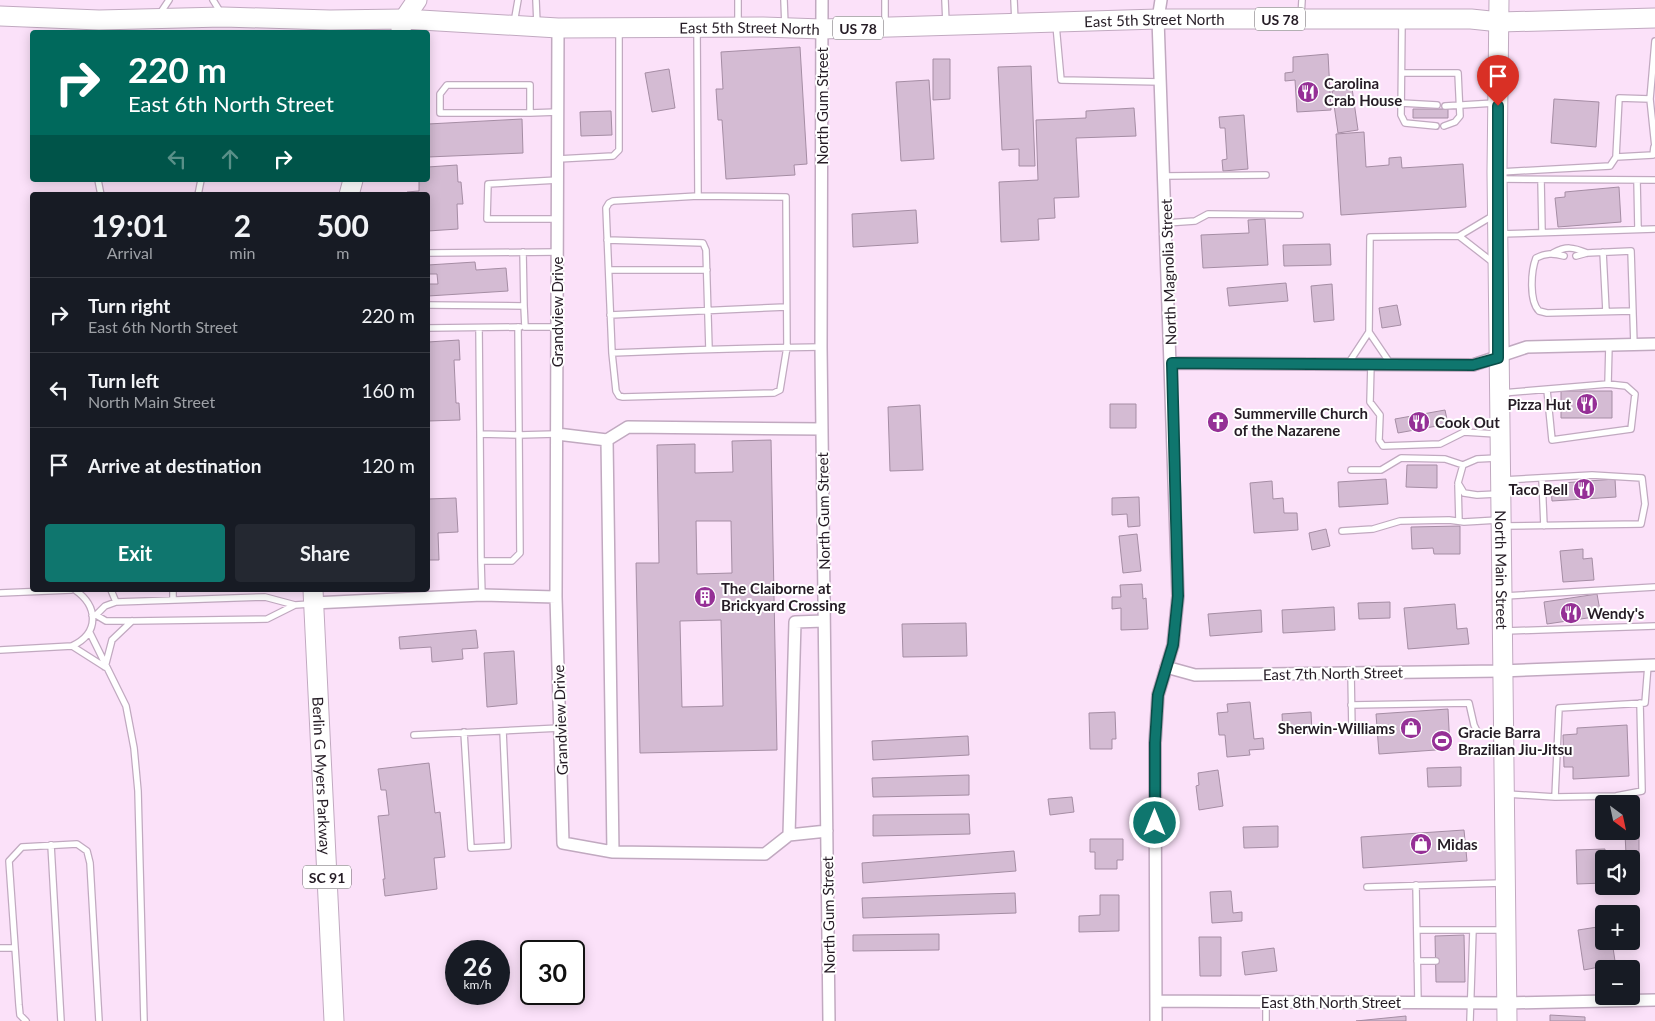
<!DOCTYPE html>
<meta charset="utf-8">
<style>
body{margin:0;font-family:Lato,sans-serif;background:#242831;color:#f1f3f6;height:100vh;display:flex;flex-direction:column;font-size:19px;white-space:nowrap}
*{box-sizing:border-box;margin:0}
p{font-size:16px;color:#9ea1a6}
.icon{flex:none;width:28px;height:28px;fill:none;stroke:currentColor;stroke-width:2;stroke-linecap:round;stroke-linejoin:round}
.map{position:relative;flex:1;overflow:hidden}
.sheet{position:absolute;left:30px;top:192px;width:400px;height:400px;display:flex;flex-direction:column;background:#171b24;border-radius:5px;box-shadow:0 2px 12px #0003}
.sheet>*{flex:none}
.guide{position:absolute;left:30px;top:30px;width:400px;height:152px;border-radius:5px;box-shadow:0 2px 12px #0003;background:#00695c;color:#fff;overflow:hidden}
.needle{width:32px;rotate:147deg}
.tools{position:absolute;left:1595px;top:795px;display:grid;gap:10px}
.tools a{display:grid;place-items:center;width:45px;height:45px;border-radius:5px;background:#171b24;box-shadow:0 2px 12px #0003;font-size:25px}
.speed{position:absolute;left:445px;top:940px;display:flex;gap:10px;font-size:25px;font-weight:700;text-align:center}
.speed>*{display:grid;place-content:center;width:65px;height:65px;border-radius:50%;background:#171b24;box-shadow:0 2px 12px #0003;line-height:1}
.speed small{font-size:12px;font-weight:400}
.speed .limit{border:2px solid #111;border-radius:8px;background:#fff;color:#111}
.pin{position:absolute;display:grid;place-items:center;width:42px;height:42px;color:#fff;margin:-51px -21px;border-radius:50% 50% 50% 0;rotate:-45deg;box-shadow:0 0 5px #0007}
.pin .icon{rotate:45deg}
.me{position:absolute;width:55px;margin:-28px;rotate:0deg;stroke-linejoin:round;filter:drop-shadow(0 0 4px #0008)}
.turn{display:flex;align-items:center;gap:18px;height:105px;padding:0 15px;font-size:22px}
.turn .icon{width:65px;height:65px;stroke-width:2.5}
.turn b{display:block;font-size:35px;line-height:42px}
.lanes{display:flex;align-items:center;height:48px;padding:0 15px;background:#0003;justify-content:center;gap:25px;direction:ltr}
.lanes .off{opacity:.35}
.eta{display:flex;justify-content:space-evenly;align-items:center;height:85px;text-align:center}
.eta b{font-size:30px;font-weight:700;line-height:35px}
.cta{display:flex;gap:10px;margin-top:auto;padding:10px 15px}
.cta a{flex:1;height:58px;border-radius:5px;background:#0f766e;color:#fff;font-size:20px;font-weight:700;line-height:58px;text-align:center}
.cta a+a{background:#242831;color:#f1f3f6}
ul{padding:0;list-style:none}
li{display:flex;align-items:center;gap:15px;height:75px;padding:0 15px;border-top:1px solid #363941}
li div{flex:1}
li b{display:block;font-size:19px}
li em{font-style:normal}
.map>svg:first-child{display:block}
.building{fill:#d4bbd3;stroke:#a58da4;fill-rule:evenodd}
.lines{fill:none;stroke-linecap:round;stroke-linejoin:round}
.lane-casing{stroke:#c1a9c0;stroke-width:8}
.street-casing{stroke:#c1a9c0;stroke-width:14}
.primary-casing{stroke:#c1a9c0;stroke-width:21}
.lane{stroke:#fff;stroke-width:5.5}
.street{stroke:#fff;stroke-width:11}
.primary{stroke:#fff;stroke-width:19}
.route-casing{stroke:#0a4d48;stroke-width:12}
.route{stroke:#0f766e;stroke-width:9}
.labels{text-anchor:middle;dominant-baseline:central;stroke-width:4;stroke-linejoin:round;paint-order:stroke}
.shield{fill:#fff;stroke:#666066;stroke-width:1}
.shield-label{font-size:14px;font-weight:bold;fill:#251c25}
.street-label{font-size:15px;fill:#251c25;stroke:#fff}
.poi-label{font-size:15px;font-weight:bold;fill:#251c25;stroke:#fff;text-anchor:start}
</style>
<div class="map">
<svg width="1655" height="1021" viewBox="0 0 1655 1021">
<rect width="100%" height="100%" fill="#fbe1f9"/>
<path class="building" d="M800,47L807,164L794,165L795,175L726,179L722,120H718L716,89H723L721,52Z
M1328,54L1331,110L1297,112L1295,80L1285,81V73L1293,72V57Z
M933,59H950V99L933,100Z
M1031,66L1035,166H1019V149L1002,150L998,67Z
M669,69L675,108L652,112L645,73Z
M929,80L934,159L901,161L896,82Z
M1352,88L1358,130L1338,133L1332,91Z
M1554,99L1599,102L1596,147L1551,143Z
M1134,108L1136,136L1076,138L1079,197L1054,198L1055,218L1038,219L1039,240L1001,242L999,182L1038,180L1036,120L1086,118V111Z
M1413,109H1448V118H1413Z
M611,111L612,135L581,136L580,112Z
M1244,115L1248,169L1223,171L1222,160L1227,159L1225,128H1220L1219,117Z
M522,119L523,153L428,157V124Z
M1364,132L1366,167L1389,165V158L1401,157L1402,168L1463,164L1466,207L1341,215L1336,134Z
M457,165L458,182H461L463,204H457L458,229L428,231V195H407V192L419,191V180H428V167Z
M1619,187L1621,222L1558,227L1555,198L1565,197V192Z
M916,210L918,243L853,247L852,214Z
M1265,219L1268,265L1203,268L1201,235L1249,233L1248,220Z
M1330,244L1331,265L1284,266L1283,245Z
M475,262L476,270L506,268L508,291L428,296V284H438L437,274H428V265Z
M1286,283L1288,301L1229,306L1227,288Z
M1332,284L1334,320L1314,322L1311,286Z
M1397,305L1401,325L1382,328L1379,308Z
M459,340L460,360H454L456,403H459L460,420L428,421V342Z
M1561,391H1612V418H1561Z
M1110,404H1136V428H1110Z
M920,405L923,470L890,471L888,407Z
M1445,410L1448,424L1398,433L1395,419Z
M771,440L777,750L640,753L636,563H659L657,445L695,444V473L733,472L732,441ZM696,521H731L732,573L697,574ZM721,620L723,706L682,707L680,621Z
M1407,465H1437V488L1406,487Z
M1386,479L1388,504L1339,507L1338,482Z
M1615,479L1616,497L1552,501L1551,487L1563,486L1562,483Z
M1272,481L1273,499L1283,498L1284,513H1297L1298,530L1254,533L1250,483Z
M1139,497L1140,526L1128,527L1127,514L1112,515V498Z
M456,498L458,532L438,533L439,560H428V499Z
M1460,526V554H1434L1433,548L1412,549L1411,527Z
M1326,529L1330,546L1312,550L1309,533Z
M1137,534L1141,571L1123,573L1119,536Z
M1583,549V559L1592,558L1594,580L1563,582L1560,551Z
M1142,584L1143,599L1146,598L1148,629L1121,630V608L1112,609V597H1121L1120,585Z
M1597,594L1601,616L1547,624L1544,602Z
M1390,602V618L1359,619L1358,603Z
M1455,604L1457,629L1467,628L1469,644L1408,649L1404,608Z
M1334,607L1335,630L1283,633L1282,610Z
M1261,610L1262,632L1210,636L1208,614Z
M966,623L967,656L903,657L902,624Z
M476,630L478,648L462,649L463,659L432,662L431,647L400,649L399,637Z
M514,651L517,704L487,707L484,653Z
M1250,702L1254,739L1263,738L1264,749L1249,750L1250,755L1227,757L1225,735H1219L1217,713L1228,712L1227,704Z
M1448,709L1450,749L1379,754L1376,714Z
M1115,712L1116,739H1112V749H1090L1089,713Z
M1311,712L1312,733L1283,734L1282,714Z
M1627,725L1629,776L1573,779V767H1564L1563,735L1577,734V728Z
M968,736L969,755L873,760L872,741Z
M429,763L435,813L440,812L445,857L434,858L437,889L385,896L383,879H385L378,816L389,815L386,790H381L378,769Z
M1461,767V786L1428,787L1427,768Z
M1218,770L1223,806L1199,810L1196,786L1199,785L1198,773Z
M969,775V795L873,797L872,778Z
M1072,797L1074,812L1050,815L1048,799Z
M969,814L970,834L873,836V815Z
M1278,826V847L1244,848L1243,827Z
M1464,830L1467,861L1363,868L1361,837Z
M1625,834H1639V854H1626Z
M1090,839H1123V860H1117V869H1095V852H1090Z
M1605,849L1604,883L1577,884L1576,850Z
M1014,851L1016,871L863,883L862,863Z
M1231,891L1233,913L1242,912V921L1212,923L1210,892Z
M1015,893L1016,913L863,918L862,898Z
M1100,895H1119V931L1079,932V916L1100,915Z
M1604,926V941H1612L1615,961L1599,964V967L1584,970L1578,930Z
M939,934V950L853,951V935Z
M1464,935L1465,982H1436L1435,936Z
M1199,937H1221V976H1200Z
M1274,948L1277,971L1245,975L1242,952Z
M1550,1015L1585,1017V1021H1550Z
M1406,1016V1021H1356Z"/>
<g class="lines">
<g class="lane-casing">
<path id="lane" d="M213,0L221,13
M536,0L537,24
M738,0V25
M784,0L785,26
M945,0L946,23
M1014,0L1015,22
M159,15L169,0
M1301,17L1302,0
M1402,22L1401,115L1405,123L1436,126
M514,23L518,0
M885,25V0
M1056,25L1061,80L1161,82
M697,29L698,196
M1655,41L1650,99L1655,147
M1402,73H1458L1460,116L1455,122L1444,126
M1401,103L1437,105
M1445,106L1495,103
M530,113H440V94L447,85H530V113L558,112
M1616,157L1653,155L1654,147
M558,159L613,156L619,150V29
M1500,172L1610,166L1616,157L1619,98L1650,99
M1164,176L1266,175
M1499,179L1655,180
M98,180L101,195
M1541,180L1542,232
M1637,180L1638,229
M198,195L201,180
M558,219H487L488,184L558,180
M1166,223L1195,221L1208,214L1300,215
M1500,234L1655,229
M1459,236L1495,264
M607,240L703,243L706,250L709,349
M523,252L524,306
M1603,252L1606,311
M428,253L557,252
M1553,253C1566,246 1573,247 1587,253
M1564,256C1553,253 1546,253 1536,258C1531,271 1529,301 1539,311L1547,313L1633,311
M1576,256L1587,253L1631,251L1634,345
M609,270H707
M428,305L524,306L525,327H557
M610,315L786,307
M518,327L519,435L556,434
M428,328L520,327
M479,328L480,434L519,435L520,553L512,561H481L480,434
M1369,332L1390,363
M612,353L616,391L619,396L623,397L774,393L780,390L787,347L786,197L698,196L613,201L609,203L606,208L612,353C682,350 752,348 821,347
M1348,364L1369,332L1370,237L1459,236L1494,215
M1371,364L1370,402L1380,415L1379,440L1383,446L1440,444L1464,432L1496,434
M1608,384L1609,345
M1502,393L1608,384L1626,386L1635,394L1631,429L1552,440L1547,390
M1351,470H1381L1401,458L1445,459L1463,465
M1542,479L1544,526
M1503,480L1592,475L1642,478L1645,504L1641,524L1504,526
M1458,485L1459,521
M1497,494L1477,495L1464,493L1458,483L1463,465L1477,459L1497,458
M1342,531L1373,529L1400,521L1449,520L1464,522L1498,520
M481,561L482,595
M111,590L116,602
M173,590V600
M0,593L71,590
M1505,596L1655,587
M92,615H96L106,621H132L267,619L295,605L310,604
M96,615L105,606L116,602L265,597L295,605
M1506,631L1655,626
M90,633L126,706L134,748L138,791L144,1021
M72,646L105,667
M0,650L72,646C100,633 98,606 75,590
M105,667L112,640L132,621
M1351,673L1352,731
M1351,705L1469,703L1474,725L1478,733L1500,736
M464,732L471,848L508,846L503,731
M414,735L560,728
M1507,794L1555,797L1559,708L1645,703L1648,665
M1555,797L1616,796L1642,791L1640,703
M51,845L61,1021
M1416,885L1418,1003
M1367,887L1502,883
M1417,930H1502
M0,948H15
M1417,961H1436
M26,1021L20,1015L19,1005L9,861L22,847L77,844L87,851L90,863L99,1021
M1266,1021V1002
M1470,1021L1473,930"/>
</g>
<g class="street-casing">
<path id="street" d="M822,0L821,347L829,1021
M1172,363L1473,365L1527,347L1655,344
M557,434L607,440L628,427L822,429
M556,597L563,843L613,852L607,440
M313,603L482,595L556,597L558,28
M1166,667L1195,675L1501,671L1655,665
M789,835L795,622L824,621
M613,852L765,854L789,835L827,831
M1156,1001L1506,1003L1655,1000
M1156,1021L1155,743L1158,695L1173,645L1178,596L1158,19L1161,0"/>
</g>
<g class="primary-casing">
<g id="primary">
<path id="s1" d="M1499,0L1497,172L1507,1021"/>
<path id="s2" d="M0,16L99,20L223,17L330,20L404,19L558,28L763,27L822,29L1158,19H1471L1500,22L1655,18"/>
<path d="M401,29L404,19L417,0"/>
<path d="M349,195L353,180"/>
<path id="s3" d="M313,590L334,1021"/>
</g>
</g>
<use href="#lane" class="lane"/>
<use href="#street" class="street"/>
<use href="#primary" class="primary"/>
</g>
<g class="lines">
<g class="route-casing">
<path id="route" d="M1155,823V743L1158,695L1173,645L1178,596L1172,363L1473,365L1498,358V106"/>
</g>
<use href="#route" class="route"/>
</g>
<defs>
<g id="restaurant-disc" transform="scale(1.125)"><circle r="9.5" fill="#953096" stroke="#fff"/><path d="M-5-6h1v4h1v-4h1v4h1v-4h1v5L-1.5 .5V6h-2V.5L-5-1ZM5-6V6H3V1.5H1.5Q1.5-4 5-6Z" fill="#fff"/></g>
<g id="church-disc" transform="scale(1.125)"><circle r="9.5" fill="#953096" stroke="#fff"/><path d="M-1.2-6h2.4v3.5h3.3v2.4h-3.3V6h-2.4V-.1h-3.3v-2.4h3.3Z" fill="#fff"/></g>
<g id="building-disc" transform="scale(1.125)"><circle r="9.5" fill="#953096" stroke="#fff"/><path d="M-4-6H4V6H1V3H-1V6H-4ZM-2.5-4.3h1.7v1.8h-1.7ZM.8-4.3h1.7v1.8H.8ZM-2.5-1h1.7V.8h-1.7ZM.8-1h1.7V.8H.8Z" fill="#fff"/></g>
<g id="shop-disc" transform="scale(1.125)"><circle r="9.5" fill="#953096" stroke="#fff"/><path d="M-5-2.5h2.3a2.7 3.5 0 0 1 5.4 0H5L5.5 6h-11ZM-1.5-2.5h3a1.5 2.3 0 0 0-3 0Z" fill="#fff"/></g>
<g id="stadium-disc" transform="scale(1.125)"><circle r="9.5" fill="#953096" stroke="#fff"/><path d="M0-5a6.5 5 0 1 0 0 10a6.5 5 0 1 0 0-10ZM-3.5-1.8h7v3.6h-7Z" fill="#fff"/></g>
</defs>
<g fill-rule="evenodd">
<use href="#restaurant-disc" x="1308" y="92"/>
<use href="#restaurant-disc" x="1587" y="404"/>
<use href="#church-disc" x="1218" y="422"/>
<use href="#restaurant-disc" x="1419" y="422"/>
<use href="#restaurant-disc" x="1584" y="489"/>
<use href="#building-disc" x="705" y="597"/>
<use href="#restaurant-disc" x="1571" y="613"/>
<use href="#shop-disc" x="1411" y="728"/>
<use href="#stadium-disc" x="1442" y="741"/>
<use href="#shop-disc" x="1421" y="844"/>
</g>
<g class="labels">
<g class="shield">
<rect x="1255" y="7.5" width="50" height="23" rx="4"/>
<rect x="833" y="16.5" width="50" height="23" rx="4"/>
<rect x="303" y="865.5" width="48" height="23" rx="4"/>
</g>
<g class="shield-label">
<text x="1280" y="19">US 78</text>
<text x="858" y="28">US 78</text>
<text x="327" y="877">SC 91</text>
</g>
<g class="street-label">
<text stroke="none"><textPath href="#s2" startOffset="1155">East 5th Street North</textPath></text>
<text stroke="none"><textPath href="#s2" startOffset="750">East 5th Street North</textPath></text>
<text transform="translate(822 106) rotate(-90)">North Gum Street</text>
<text transform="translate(1168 272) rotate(-92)">North Magnolia Street</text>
<text transform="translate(557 312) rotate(-90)">Grandview Drive</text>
<text transform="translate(823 511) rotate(-91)">North Gum Street</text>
<text stroke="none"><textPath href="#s1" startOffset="570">North Main Street</textPath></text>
<text transform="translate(1333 673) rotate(-1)">East 7th North Street</text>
<text transform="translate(560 720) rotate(-92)">Grandview Drive</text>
<text stroke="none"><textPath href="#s3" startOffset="186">Berlin G Myers Parkway</textPath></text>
<text transform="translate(828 915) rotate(-91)">North Gum Street</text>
<text x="1331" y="1002">East 8th North Street</text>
</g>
<g class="poi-label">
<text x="1324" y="83">Carolina<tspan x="1324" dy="17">Crab House</tspan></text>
<text x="1571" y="404" text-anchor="end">Pizza Hut</text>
<text x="1234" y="413">Summerville Church<tspan x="1234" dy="17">of the Nazarene</tspan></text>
<text x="1435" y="422">Cook Out</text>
<text x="1568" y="489" text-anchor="end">Taco Bell</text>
<text x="721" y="588">The Claiborne at<tspan x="721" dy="17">Brickyard Crossing</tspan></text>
<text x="1587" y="613">Wendy's</text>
<text x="1395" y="728" text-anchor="end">Sherwin-Williams</text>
<text x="1458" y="732">Gracie Barra<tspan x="1458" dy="17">Brazilian Jiu-Jitsu</tspan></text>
<text x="1437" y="844">Midas</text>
</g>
</g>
</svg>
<div class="tools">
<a><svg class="needle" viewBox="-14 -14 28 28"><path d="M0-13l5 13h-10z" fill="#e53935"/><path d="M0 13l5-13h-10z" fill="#9ea1a6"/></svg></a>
<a><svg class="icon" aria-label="sound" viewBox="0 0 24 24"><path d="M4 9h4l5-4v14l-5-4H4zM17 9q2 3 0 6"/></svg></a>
<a>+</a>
<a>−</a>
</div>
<div class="speed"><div>26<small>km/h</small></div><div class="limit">30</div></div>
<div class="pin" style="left:1498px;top:106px;background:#d93025"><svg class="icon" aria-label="arrive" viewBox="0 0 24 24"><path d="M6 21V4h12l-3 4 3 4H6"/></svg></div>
<svg class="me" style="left:1155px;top:823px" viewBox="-20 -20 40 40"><circle r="17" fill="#0f766e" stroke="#fff" stroke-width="3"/><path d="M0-11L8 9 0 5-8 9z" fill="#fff"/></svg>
<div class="guide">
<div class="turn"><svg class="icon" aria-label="right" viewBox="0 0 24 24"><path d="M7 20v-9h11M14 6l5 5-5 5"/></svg><div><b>220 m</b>East 6th North Street</div></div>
<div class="lanes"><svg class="icon off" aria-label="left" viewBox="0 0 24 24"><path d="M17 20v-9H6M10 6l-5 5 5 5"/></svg><svg class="icon off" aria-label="ahead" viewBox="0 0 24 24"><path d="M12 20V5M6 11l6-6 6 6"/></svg><svg class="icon" aria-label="right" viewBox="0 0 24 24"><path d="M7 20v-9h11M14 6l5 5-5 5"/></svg></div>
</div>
<section class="sheet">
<div class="eta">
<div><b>19:01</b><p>Arrival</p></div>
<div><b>2</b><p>min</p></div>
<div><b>500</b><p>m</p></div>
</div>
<ul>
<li><svg class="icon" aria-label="right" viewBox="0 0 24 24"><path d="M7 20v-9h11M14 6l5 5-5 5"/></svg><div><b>Turn right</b><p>East 6th North Street</p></div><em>220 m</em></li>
<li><svg class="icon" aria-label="left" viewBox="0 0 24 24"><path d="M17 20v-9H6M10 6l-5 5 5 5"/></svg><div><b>Turn left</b><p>North Main Street</p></div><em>160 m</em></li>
<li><svg class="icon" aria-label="arrive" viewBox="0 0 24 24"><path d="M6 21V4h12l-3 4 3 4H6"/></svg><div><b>Arrive at destination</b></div><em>120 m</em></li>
</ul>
<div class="cta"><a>Exit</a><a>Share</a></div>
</section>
</div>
